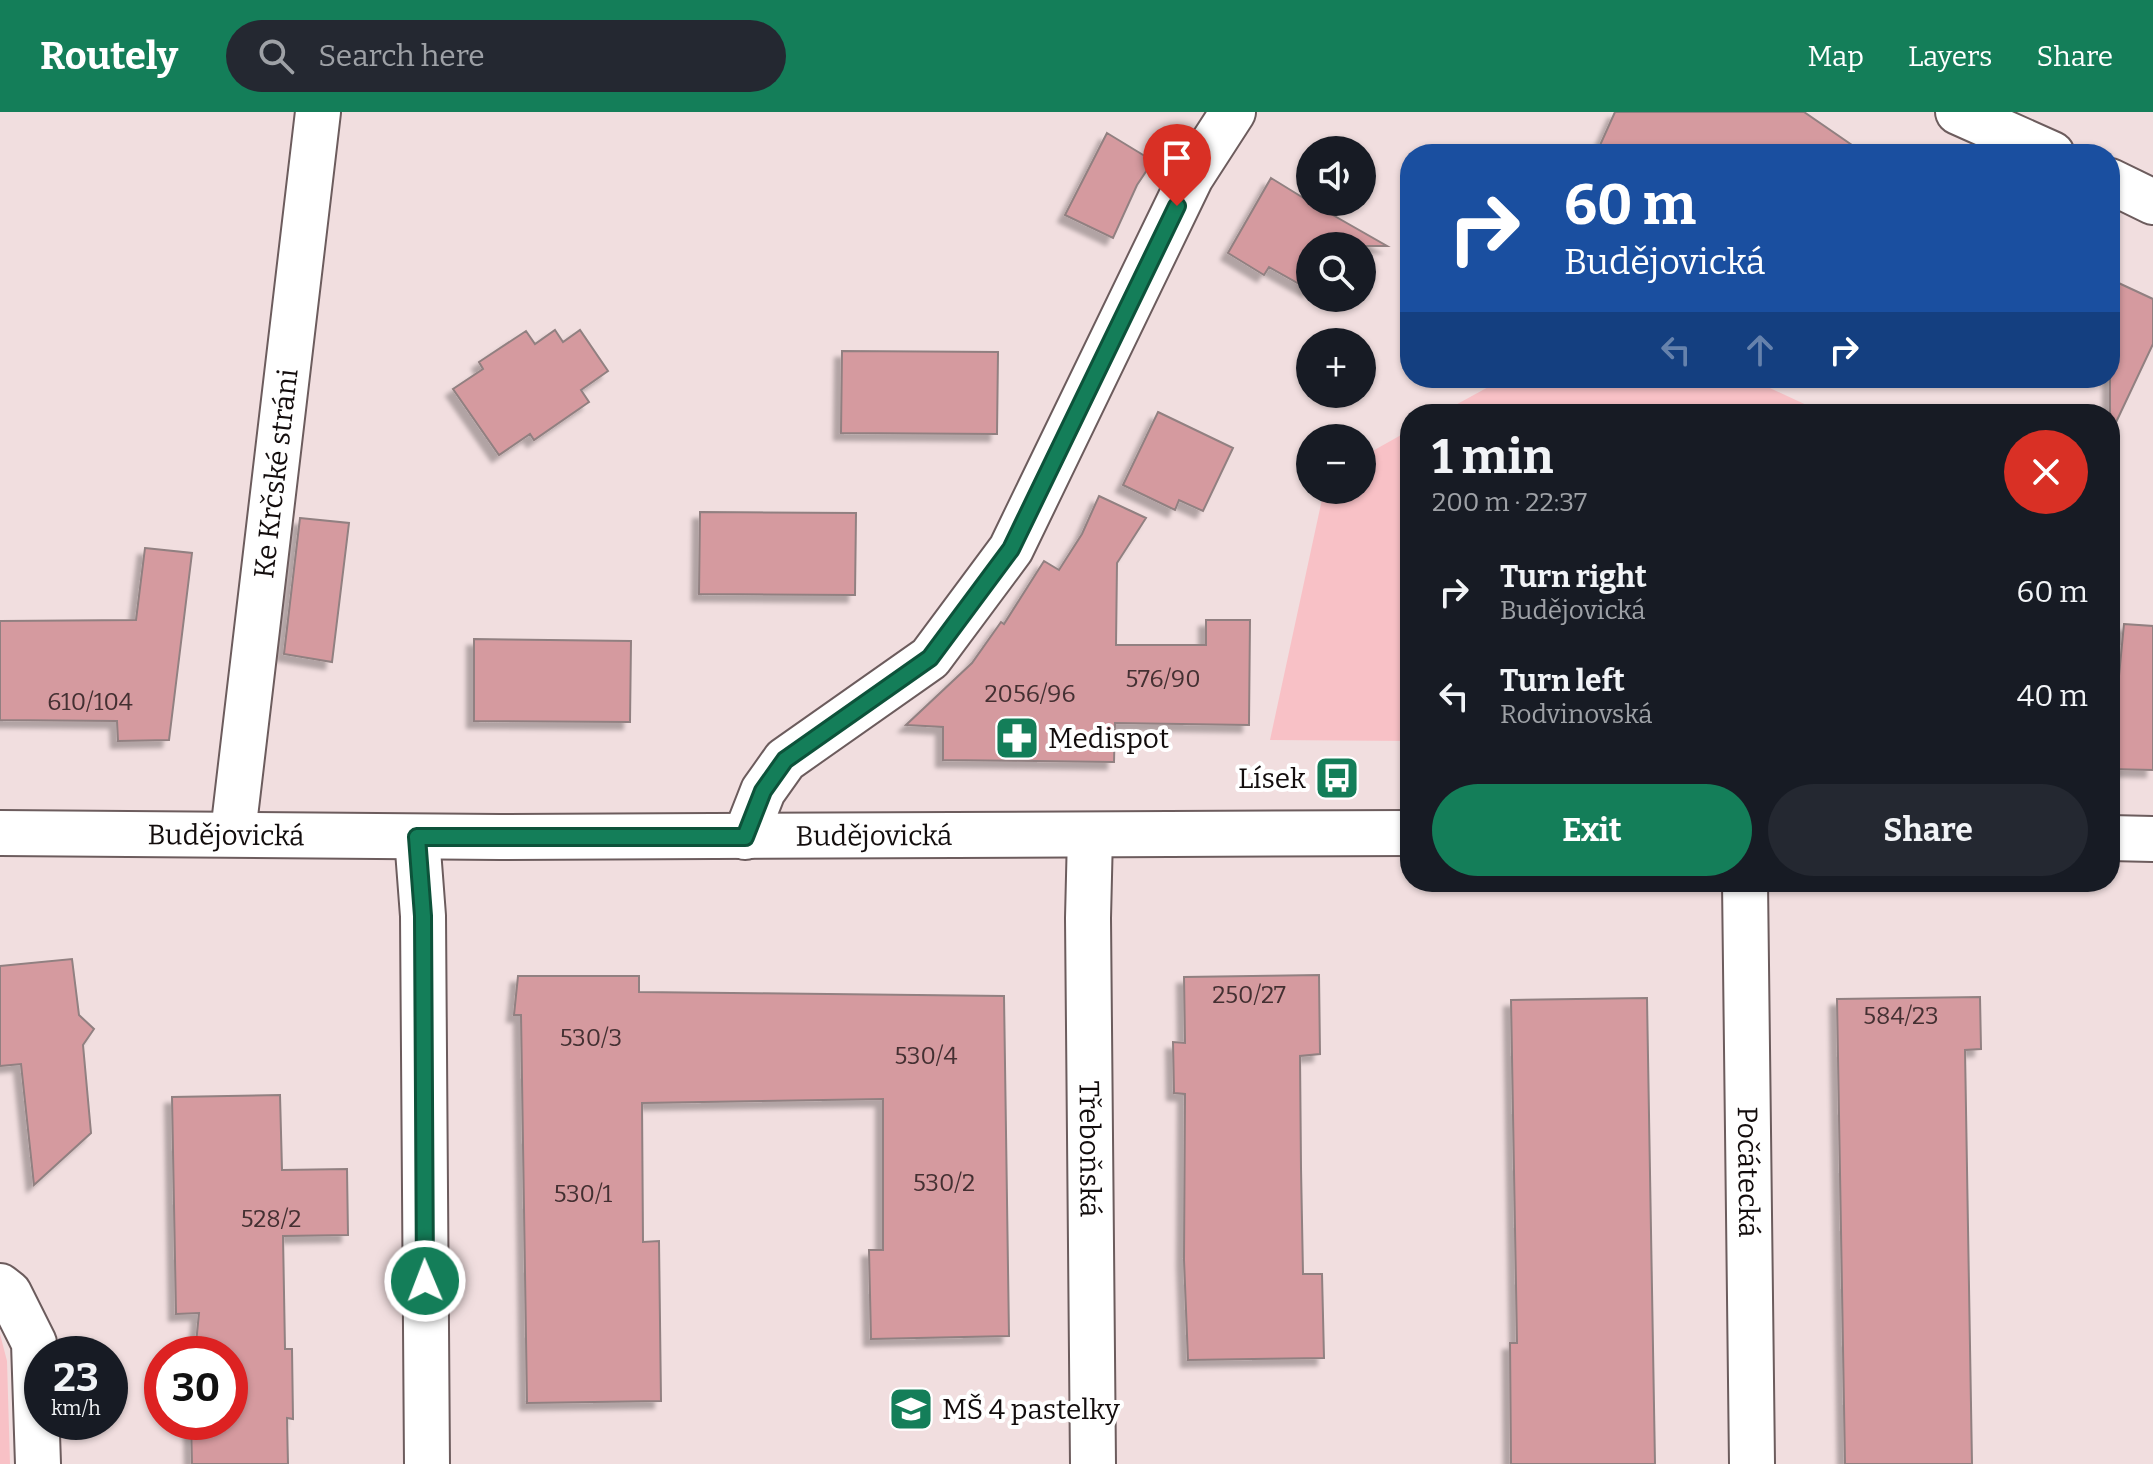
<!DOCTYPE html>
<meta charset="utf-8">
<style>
body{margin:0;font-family:Bitter,serif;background:#242831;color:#f1f3f6;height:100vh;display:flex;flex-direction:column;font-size:30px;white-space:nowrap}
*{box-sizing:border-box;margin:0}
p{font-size:26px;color:#9ea1a6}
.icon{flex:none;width:44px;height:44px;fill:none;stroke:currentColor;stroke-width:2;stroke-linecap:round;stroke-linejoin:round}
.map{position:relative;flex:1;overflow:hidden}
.side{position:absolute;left:1400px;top:292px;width:720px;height:488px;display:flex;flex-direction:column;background:#171b24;border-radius:32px;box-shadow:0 2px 6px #0004}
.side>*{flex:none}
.banner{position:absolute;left:1400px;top:32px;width:720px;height:244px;border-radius:32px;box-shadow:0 2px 6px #0004;background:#1a4fa0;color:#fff;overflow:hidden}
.fabs{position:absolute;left:1296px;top:24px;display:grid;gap:16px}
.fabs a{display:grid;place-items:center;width:80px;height:80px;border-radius:50%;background:#171b24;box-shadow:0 2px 6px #0004;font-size:40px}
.speed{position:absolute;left:24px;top:1224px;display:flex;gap:16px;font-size:40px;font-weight:700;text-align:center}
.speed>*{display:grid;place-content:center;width:104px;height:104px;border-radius:50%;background:#171b24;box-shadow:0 2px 6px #0004;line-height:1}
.speed small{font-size:20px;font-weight:400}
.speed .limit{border:12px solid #d22;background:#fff;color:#111}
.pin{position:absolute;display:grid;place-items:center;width:68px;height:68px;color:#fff;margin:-82px -34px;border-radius:50% 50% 50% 0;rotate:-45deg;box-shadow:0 0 8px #0007}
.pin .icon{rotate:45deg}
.me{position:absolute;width:88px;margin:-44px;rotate:359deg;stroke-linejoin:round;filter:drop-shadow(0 0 6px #0008)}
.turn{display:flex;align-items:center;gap:28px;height:168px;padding:0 32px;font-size:36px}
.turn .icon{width:104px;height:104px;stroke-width:2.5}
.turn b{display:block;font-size:56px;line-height:68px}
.lanes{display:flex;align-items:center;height:76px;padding:0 32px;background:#0003;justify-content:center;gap:40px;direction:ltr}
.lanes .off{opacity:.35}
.round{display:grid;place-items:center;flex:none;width:84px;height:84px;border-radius:42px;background:#242831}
.head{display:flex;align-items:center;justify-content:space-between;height:136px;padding:0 32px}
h1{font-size:48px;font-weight:700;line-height:60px}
.action{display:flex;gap:16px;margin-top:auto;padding:16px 32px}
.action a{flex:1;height:92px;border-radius:48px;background:#147e59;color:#fff;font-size:32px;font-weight:700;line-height:92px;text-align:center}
.action a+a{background:#242831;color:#f1f3f6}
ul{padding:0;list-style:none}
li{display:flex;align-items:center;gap:24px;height:104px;padding:0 32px}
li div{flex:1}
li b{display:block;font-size:30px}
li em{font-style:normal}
header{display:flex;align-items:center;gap:48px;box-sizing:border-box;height:112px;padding:0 40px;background:#147e59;color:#fff}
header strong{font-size:38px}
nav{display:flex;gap:44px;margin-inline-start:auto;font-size:28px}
.search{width:560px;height:72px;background:#242831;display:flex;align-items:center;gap:20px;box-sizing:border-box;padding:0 28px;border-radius:44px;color:#9ea1a6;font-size:30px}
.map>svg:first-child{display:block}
.green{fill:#f8c1c6}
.building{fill:#d59a9f;stroke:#918081;stroke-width:2;filter:url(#shadow)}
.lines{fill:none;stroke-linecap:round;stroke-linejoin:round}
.minor-casing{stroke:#6c5c5d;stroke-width:48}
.tertiary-casing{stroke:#6c5c5d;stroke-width:48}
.minor{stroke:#fff;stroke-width:44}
.tertiary{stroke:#fff;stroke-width:44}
.route-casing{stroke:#0d523a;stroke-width:20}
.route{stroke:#147e59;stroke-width:14}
.labels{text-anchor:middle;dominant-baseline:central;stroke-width:8;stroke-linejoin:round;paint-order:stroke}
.number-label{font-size:24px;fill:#443032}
.street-label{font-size:28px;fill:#130d0d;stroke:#fff}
.poi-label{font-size:28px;fill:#130d0d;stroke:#fff;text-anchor:start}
</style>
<header>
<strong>Routely</strong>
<div class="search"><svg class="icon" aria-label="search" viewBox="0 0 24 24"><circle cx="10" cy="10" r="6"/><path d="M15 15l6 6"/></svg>Search here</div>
<nav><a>Map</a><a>Layers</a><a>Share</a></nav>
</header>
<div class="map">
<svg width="2153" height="1352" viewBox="0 0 2153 1352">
<defs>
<filter id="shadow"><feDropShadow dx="-7" dy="7" stdDeviation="2" flood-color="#0004"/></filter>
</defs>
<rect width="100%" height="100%" fill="#f1dedf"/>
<path class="green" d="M1516,266H1748L1826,302H1439L1492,273Z
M1410,318V629L1270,628L1324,378H1362V345Z
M0,1222L7,1249L10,1352H0Z"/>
<path class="building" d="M1615,0H1804L1865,42H1596Z
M1107,21L1153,49L1137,73L1113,126L1065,103Z
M1271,66L1310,90L1387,134H1310V178L1269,155L1264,163L1228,141Z
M2110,167L2153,187V232L2110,323Z
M555,218L563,230L580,218L608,259L581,278L589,290L534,328L530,322L499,343L453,277L483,257L479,250L526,219L535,232Z
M842,239L998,240L997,322L841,321Z
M1158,300L1233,336L1203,399L1179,388L1175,398L1123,373Z
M1099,384L1146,406L1117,451L1116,533H1206V508H1250L1249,613L1115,611L1114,650L943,648V615L906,613L972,551L1001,510L1004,512L1044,449L1059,458L1082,422Z
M700,400L856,401L855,483L699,482Z
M300,406L349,411L332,550L284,542Z
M145,436L192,441L169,628L118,629L117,609L0,608V509L136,508Z
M2124,512L2153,514V658L2110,657Z
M474,527L631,529L630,610L474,609Z
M72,847L79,903L94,917L83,933L91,1021L34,1073L21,952L0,954V854Z
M1319,863L1320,942L1300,944L1301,1056L1303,1162H1322L1324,1246L1188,1248L1184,1148L1185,982L1174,981L1173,930L1185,931L1184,865Z
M518,864H639V880L1004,884L1009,1224L871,1227L869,1138H883V987L642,991L643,1130L659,1129L661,1289L527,1291L521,903H514Z
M1980,885L1981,937L1965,938L1972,1352H1845L1837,887Z
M1647,886L1655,1352H1511L1510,1231H1517L1511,888Z
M280,983L282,1058L347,1057L348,1123L283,1124L285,1237H292L293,1307L287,1306L288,1352H192L191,1310H230V1242H195L199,1201L176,1202L172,985Z"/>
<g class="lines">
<g class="minor-casing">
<g id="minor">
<path d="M1958,0L2052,42"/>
<path d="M2110,69L2153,90"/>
<path id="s1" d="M233,721L318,0"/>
<path id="s2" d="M1090,723L1088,806L1093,1352"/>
<path d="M417,725L423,804L427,1352"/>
<path d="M745,725L763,679L785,648L930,546L1011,437L1191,65L1233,0"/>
<path id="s3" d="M1745,770L1752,1352"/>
<path d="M0,1174L9,1181L34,1231L38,1352"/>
</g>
</g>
<g class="tertiary-casing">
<g id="tertiary">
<path id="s4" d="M0,721L500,725L1410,721"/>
<path d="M2110,726L2153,727"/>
</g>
</g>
<use href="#minor" class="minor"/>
<use href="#tertiary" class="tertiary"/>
</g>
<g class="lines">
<g class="route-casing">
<path id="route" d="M425,1169L423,804L417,725H745L763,679L785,648L930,546L1011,437L1177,94"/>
</g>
<use href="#route" class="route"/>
</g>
<defs>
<g id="pharmacy-square" transform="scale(2.3)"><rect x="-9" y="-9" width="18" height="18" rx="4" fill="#147e59" stroke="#fff"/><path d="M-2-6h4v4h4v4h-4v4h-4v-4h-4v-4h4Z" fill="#fff"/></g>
<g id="bus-square" transform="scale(2.3)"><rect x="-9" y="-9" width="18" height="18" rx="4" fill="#147e59" stroke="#fff"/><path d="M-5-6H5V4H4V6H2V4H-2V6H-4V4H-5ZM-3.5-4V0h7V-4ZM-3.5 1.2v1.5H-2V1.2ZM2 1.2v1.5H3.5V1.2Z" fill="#fff"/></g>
<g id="school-square" transform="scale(2.3)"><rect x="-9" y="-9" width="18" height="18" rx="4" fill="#147e59" stroke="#fff"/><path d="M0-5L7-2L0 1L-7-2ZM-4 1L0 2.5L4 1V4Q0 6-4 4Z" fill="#fff"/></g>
</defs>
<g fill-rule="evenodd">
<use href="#pharmacy-square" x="1017" y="626"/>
<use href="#bus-square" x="1337" y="666"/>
<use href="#school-square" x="911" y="1297"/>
</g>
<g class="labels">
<g class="number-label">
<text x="1163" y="567">576/90</text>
<text x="1030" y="582">2056/96</text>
<text x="90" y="590">610/104</text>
<text x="1249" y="883">250/27</text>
<text x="1901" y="904">584/23</text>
<text x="591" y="926">530/3</text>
<text x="926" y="944">530/4</text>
<text x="944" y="1071">530/2</text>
<text x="583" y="1082">530/1</text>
<text x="271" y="1107">528/2</text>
</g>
<g class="street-label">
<text stroke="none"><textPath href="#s1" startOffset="362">Ke Krčské stráni</textPath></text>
<text stroke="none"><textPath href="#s4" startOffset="226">Budějovická</textPath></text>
<text stroke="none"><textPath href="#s4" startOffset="874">Budějovická</textPath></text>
<text stroke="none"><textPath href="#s2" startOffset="314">Třeboňská</textPath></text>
<text stroke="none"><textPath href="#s3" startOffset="290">Počátecká</textPath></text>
</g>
<g class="poi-label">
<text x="1048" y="626">Medispot</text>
<text x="1306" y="666" text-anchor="end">Lísek</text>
<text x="942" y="1297">MŠ 4 pastelky</text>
</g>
</g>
</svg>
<div class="fabs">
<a><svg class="icon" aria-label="sound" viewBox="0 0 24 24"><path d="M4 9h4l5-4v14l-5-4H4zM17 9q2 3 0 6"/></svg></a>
<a><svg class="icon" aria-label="search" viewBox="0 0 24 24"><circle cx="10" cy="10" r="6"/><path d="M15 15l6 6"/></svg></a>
<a>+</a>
<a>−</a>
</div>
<div class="speed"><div>23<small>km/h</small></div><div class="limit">30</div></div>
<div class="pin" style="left:1177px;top:94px;background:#d93025"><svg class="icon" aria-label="arrive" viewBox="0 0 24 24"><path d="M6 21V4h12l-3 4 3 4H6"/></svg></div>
<svg class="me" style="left:425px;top:1169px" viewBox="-20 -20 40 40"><circle r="17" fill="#147e59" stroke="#fff" stroke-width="3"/><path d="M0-11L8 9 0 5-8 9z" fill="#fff"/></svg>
<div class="banner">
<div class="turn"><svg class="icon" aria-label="right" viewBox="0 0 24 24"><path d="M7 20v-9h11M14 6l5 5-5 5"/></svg><div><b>60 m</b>Budějovická</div></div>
<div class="lanes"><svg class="icon off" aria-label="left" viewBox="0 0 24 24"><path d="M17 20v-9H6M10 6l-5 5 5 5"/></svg><svg class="icon off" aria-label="ahead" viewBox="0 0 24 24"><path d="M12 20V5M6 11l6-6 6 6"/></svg><svg class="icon" aria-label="right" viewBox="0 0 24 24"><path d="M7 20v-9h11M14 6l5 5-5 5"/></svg></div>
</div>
<section class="side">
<div class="head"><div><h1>1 min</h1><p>200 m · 22:37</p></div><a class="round" style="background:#d93025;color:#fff"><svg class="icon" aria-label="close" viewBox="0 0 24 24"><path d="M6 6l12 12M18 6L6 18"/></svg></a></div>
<ul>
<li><svg class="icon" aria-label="right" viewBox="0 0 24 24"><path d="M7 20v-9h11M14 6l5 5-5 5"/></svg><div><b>Turn right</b><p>Budějovická</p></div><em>60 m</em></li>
<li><svg class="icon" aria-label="left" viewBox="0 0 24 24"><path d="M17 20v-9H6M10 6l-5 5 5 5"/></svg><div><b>Turn left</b><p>Rodvinovská</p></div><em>40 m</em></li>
</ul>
<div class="action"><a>Exit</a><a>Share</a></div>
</section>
</div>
